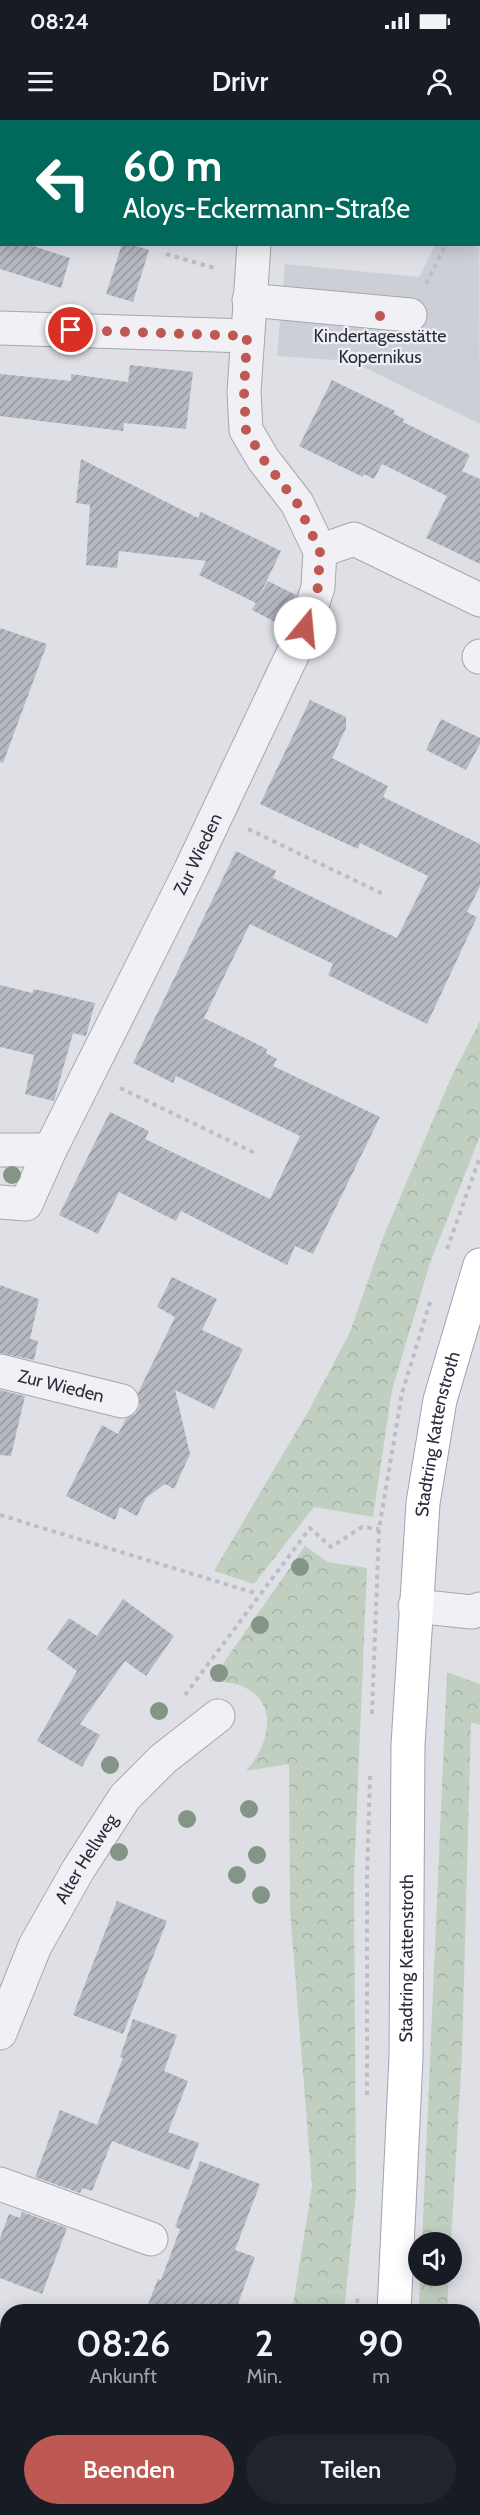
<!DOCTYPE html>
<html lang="de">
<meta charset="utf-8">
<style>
body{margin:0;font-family:Cabin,sans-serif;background:#20242c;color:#f1f3f6;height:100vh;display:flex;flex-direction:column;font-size:22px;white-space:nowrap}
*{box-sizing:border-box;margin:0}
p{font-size:20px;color:#9ea1a6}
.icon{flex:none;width:33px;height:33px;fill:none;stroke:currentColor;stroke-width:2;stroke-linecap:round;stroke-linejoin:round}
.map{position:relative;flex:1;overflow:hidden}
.side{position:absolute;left:0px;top:2184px;width:480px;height:212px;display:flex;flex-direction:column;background:#171b24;border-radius:24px 24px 0 0;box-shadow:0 3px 15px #0003}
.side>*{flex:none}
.hud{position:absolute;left:0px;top:0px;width:480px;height:126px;box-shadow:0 3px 15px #0003;background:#00695c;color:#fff;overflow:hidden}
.buttons{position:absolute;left:408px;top:2112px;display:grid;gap:12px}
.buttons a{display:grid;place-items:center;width:54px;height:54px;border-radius:50%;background:#171b24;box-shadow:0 3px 15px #0003;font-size:30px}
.pin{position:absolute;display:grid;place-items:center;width:51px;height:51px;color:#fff;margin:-26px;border:3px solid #fff;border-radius:50%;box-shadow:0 2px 6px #0007}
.me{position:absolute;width:66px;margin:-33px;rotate:17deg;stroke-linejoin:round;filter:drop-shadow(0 0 4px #0008)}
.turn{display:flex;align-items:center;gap:21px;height:126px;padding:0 24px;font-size:27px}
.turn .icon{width:78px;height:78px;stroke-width:2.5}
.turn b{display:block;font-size:42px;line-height:51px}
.eta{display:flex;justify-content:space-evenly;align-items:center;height:102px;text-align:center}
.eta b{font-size:36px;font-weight:600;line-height:42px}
.action{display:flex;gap:12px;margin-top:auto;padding:12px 24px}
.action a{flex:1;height:69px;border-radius:36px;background:#bd5852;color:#fff;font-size:24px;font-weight:600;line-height:69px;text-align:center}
.action a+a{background:#20242c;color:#f1f3f6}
.status{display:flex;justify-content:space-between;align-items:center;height:42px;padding:0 30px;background:#171b24;direction:ltr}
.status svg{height:16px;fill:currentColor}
header{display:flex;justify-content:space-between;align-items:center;height:78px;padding:0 24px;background:#171b24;font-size:27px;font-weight:600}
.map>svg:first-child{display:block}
.built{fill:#cdcfd7}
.forest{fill:url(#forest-crowns)}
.building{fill:url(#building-hatch)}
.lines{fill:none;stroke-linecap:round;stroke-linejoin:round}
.minor-casing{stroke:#a5a6af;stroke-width:35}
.major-casing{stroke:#9fa3b0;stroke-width:35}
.path{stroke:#bdbec5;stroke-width:4;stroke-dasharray:4.5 4.5;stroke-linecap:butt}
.minor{stroke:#f1f1f5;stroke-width:33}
.major{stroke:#fff;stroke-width:33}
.tree{fill:#849487}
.route{stroke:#bd5852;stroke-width:10;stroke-dasharray:0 18}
.poi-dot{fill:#bd5852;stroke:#eeeff4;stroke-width:2}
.labels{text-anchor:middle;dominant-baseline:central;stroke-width:4.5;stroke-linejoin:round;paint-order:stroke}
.poi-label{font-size:18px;fill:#2a2c3b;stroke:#eeeff4}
.street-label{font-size:18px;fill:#2a2c3b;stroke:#eeeff4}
</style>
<div class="status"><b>08:24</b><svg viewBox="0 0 49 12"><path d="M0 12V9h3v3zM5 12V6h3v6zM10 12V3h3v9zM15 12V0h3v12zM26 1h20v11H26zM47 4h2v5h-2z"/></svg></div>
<header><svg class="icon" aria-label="menu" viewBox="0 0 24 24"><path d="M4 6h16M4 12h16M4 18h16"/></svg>Drivr<svg class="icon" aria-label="person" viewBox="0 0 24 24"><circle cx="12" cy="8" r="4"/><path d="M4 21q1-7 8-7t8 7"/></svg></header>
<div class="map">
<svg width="480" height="2395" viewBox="0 0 480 2395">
<defs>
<pattern id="forest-crowns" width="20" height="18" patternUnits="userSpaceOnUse" patternTransform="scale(1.5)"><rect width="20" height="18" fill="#c1cfc1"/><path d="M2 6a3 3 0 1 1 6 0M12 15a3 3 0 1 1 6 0" fill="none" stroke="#a6b2a7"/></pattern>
<pattern id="building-hatch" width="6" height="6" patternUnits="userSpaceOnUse" patternTransform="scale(1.5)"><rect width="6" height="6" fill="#b7b9c2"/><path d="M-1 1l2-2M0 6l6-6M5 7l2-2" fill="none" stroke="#95979f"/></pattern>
</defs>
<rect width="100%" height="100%" fill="#dfe0e6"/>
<path class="built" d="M479,51L480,304L351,241L277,236L285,144L419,157L435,125L478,124Z"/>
<path class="forest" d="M480,901V1016L430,1143L392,1270L373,1397L314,1387L254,1464L214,1451L309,1290L350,1212L384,1115L450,960Z
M305,1426L328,1442L367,1448L354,1757L356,2074L344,2191H292L312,2066L290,1790L289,1644L246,1651C282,1609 273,1559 210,1562Z
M447,1552L480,1564V1605L471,1602L462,1934L451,2122H422Z
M420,2156H449L447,2191H419Z
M473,2387L474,2395H400L401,2388Z
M260,2388H324L323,2395H258Z"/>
<path class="building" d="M0,124H27L70,138L61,168L0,149Z
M122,124H131L149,130L133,182L106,174Z
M130,245L193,252L186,309L124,303L123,311L0,296V254L71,261V254L128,262Z
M332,260L395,291L394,294L404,299L403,302L470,335L462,351L480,359V444L426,418L447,376L382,344L374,359L364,354L363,357L299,326Z
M81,339L198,398L201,392L281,431L256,483L199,455L206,441L119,431L117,448L86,445L90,385L76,383Z
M268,461L296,475L281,505L252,490Z
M0,508L47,524L3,643L0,642Z
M310,580L346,597V608L332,638L388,666L383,677L480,724V766L467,792L477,797L427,904L328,855L333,844L250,804L217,871L204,898L267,929L266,933L277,939L273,946L380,997L313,1134L295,1126L287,1145L181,1091L176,1101L119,1072L98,1114L59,1095L110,992L149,1011L145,1019L270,1079L300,1016L176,956L173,963L133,943L236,731L276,751L273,758L397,818L428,756L360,723L358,729L260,684Z
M441,599L480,618V624L466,650L426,630Z
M0,865L32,873L34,869L95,883L86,916L73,913L54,981L25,974L34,935L0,927Z
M172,1157L217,1179L202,1210L243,1229L214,1289L175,1270L190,1334L174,1369L165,1364L146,1378L137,1396L120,1387L115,1400L66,1376L102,1305L118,1314L126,1299L135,1294L140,1286L138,1273L175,1197L157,1187Z
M0,1165L39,1179L30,1219L38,1221L34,1240L0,1233Z
M0,1270L25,1276L11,1336L0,1335Z
M123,1479L174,1516L146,1556L125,1541L80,1604L100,1615L82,1647L37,1621L77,1551L47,1529L69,1498L97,1516Z
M117,1781L167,1801L123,1914L73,1895Z
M133,1899L177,1915L164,1951L188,1961L168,2012L199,2023L189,2050L112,2021L92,2071L82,2068L80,2073L35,2057L60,1990L97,2005L123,1938L120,1937Z
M200,2041L260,2064L235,2130L255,2137L235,2192H166L147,2187L158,2159L161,2160L180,2109L175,2107Z
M22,2092L67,2108L42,2174L0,2158V2118L9,2094L20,2098Z"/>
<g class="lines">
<g class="minor-casing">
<g id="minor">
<path d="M266,2V0"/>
<path d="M249,180L410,195"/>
<path d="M0,208L247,216"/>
<path d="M320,431L354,419L480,480"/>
<path d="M479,537L480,536"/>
<path d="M0,1030H50"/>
<path id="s1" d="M0,1082L26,1084L50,1030L190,751L305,508L318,467L320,431L297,383L263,339L246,310L244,272L254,124"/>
<path id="s2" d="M0,1251L122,1281"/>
<path d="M415,1486L472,1492L480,1489"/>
<path id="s3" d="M0,1913L35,1826L78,1750L125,1677L163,1639L218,1596"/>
<path d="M0,2064L151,2119"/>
<path d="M94,2395L96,2388"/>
</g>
</g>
<g class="major-casing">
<g id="major">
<path id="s4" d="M394,2192L406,1937L408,1625L423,1383L440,1280L480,1145"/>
<path d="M374,2395L375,2388"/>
</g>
</g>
<path class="path" d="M381,0L385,2
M199,2L200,0
M316,2L318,0
M478,37L480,38
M166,134L218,149
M426,164L446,124
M248,709L383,774
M120,968L257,1034
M447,1129L480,1037
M0,1395L258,1474
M185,1575L310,1408L331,1427L362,1407L379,1409
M372,1594L379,1409L402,1273L431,1179
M367,1975V1758L370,1656
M356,2192L358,2174"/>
<use href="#minor" class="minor"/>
<use href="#major" class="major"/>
</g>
<g class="tree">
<circle cx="12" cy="1055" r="9"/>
<circle cx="300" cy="1447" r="9"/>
<circle cx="260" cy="1505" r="9"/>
<circle cx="219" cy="1553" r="9"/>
<circle cx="159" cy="1591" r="9"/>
<circle cx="110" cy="1645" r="9"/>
<circle cx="249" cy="1689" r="9"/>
<circle cx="187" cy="1699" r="9"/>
<circle cx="119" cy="1732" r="9"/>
<circle cx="257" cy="1735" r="9"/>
<circle cx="237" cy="1755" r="9"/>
<circle cx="261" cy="1775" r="9"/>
</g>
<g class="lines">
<path class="route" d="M71,210L247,216L244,272L246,310L263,339L297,383L320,431L318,467L305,508"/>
</g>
<circle class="poi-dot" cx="380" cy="196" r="6"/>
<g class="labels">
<g class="poi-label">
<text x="380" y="216">Kindertagesstätte<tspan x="380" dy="21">Kopernikus</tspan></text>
</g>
<g class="street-label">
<text stroke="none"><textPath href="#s1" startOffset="416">Zur Wieden</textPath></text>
<text stroke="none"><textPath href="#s2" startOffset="63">Zur Wieden</textPath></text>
<text stroke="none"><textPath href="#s4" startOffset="880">Stadtring Kattenstroth</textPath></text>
<text stroke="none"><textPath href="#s3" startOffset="195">Alter Hellweg</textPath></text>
<text stroke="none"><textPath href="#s4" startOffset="354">Stadtring Kattenstroth</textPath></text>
</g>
</g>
</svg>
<div class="buttons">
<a><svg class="icon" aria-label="sound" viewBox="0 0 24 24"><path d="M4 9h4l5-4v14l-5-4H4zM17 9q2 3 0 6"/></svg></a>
</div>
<div class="pin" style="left:71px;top:210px;background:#d93025"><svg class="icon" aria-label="arrive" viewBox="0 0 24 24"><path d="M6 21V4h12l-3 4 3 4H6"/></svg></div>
<svg class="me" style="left:305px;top:508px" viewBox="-20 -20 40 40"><circle r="19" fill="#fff"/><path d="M0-13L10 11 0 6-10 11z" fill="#bd5852"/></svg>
<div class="hud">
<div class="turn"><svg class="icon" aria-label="left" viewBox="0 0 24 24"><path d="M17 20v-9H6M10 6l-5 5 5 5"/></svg><div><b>60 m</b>Aloys-Eckermann-Straße</div></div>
</div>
<section class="side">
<div class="eta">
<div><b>08:26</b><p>Ankunft</p></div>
<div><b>2</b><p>Min.</p></div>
<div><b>90</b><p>m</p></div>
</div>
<div class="action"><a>Beenden</a><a>Teilen</a></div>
</section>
</div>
